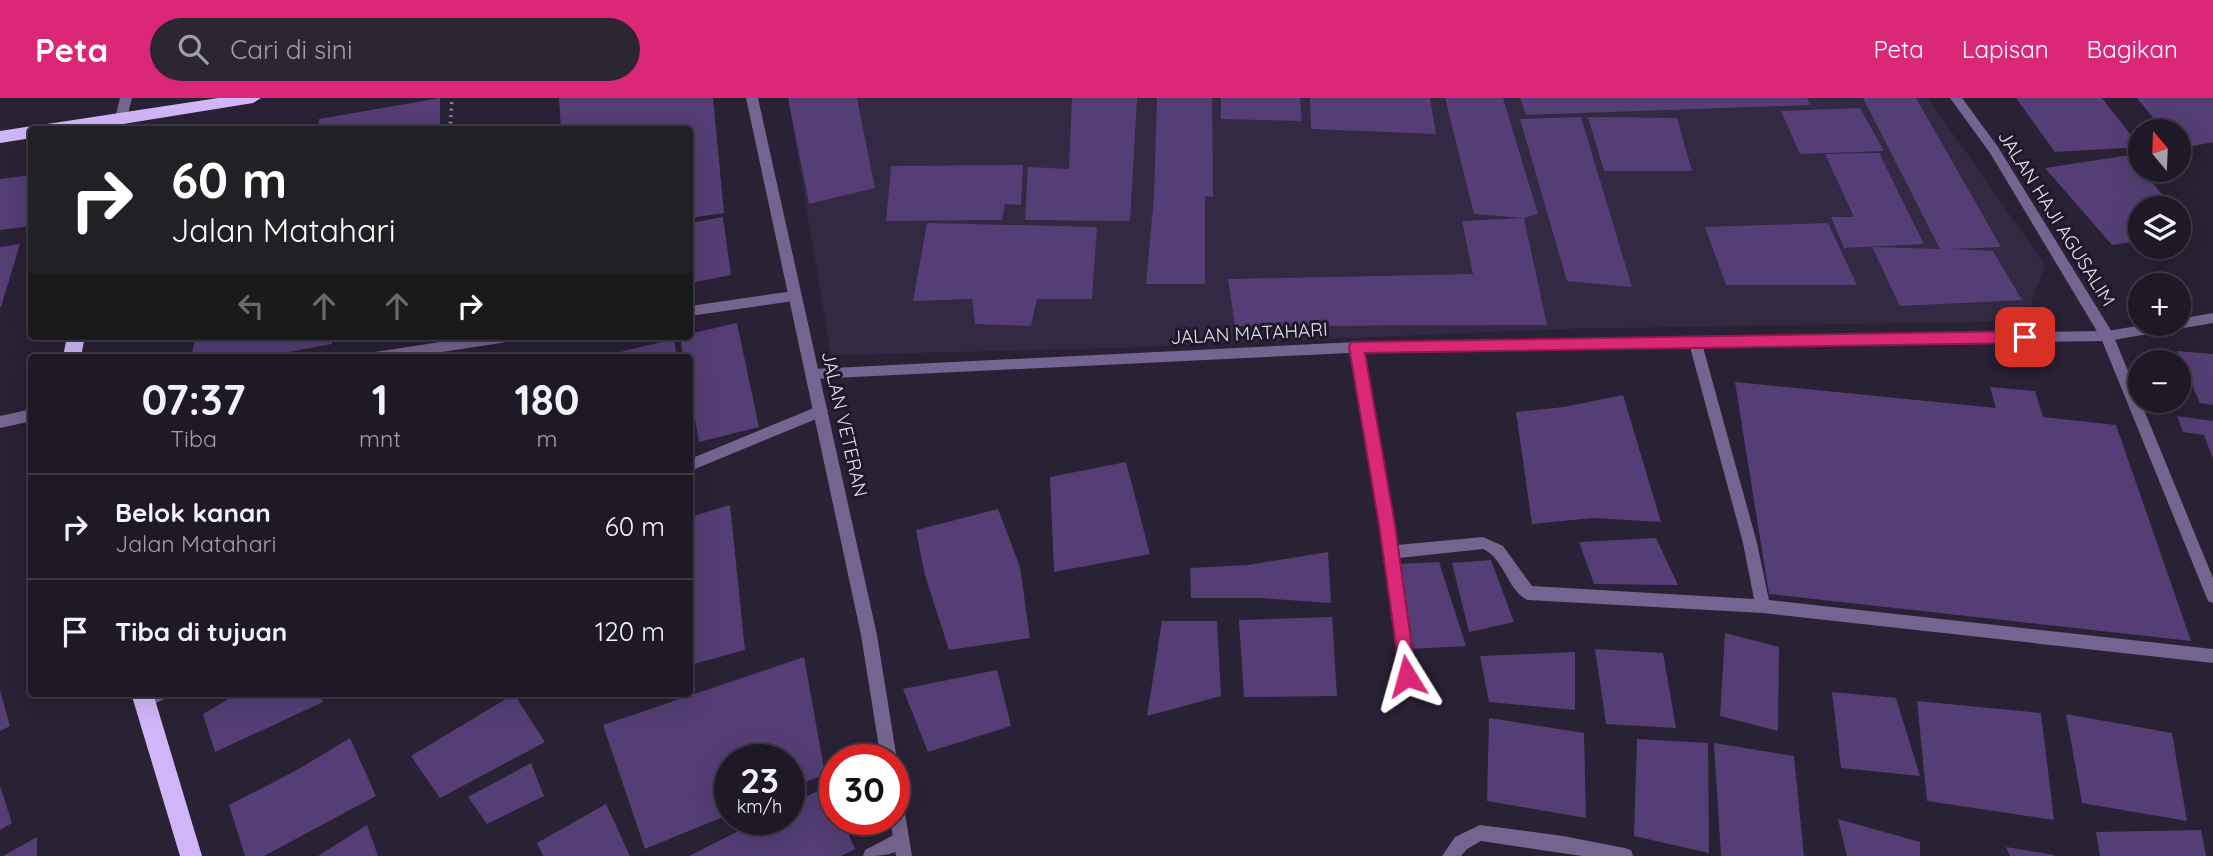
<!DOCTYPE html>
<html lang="id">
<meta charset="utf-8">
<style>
body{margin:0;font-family:Quicksand,sans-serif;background:#2c2633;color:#f1f3f6;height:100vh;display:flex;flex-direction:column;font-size:26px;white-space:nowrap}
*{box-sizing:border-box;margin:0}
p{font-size:23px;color:#a1a0a7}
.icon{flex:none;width:38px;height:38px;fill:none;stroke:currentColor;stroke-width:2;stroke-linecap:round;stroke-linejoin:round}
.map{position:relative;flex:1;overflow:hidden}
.details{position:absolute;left:28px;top:256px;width:665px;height:343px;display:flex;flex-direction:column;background:#1f1927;border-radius:7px;box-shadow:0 7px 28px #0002,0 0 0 2px #3c3844}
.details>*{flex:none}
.banner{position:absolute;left:28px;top:28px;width:665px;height:214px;border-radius:7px;box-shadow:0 7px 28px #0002,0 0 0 2px #3c3844;background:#202124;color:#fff;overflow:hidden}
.needle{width:46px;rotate:341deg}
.buttons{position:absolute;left:2128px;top:21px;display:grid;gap:14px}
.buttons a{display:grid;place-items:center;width:63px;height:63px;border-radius:50%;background:#1f1927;box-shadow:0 7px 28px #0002,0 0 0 2px #3c3844;font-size:35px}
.speed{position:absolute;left:714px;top:646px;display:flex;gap:14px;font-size:35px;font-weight:700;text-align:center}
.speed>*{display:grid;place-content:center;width:91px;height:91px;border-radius:50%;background:#1f1927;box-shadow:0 7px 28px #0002,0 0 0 2px #3c3844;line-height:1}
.speed small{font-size:18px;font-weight:400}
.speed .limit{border:10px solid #d22;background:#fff;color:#111}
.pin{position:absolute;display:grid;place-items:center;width:60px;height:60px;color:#fff;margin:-30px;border-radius:14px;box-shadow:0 4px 10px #0006}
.me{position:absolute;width:77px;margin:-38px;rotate:352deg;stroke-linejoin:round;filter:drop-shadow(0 0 5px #0008)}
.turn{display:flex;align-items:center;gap:24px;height:147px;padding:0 28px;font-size:32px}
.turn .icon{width:91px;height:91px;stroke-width:2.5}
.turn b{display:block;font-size:49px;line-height:60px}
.lanes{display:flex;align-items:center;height:66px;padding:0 28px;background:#0003;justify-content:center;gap:35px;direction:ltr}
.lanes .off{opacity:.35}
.eta{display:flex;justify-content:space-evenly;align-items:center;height:119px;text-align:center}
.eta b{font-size:42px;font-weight:800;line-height:49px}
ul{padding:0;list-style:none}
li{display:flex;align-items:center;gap:21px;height:105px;padding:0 28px;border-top:2px solid #3c3844}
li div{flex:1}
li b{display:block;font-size:26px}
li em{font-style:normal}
header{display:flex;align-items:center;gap:42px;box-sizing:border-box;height:98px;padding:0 35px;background:#db2777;color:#fff}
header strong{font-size:33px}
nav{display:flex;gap:38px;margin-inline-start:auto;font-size:24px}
.search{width:490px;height:63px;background:#2c2633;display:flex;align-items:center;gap:18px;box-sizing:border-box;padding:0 24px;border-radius:38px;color:#a1a0a7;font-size:26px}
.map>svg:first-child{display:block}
.built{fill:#332942}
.building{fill:#543e75}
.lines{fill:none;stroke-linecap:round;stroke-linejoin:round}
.path{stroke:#8c8595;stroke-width:3.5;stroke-dasharray:2 4.5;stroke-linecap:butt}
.minor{fill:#75648f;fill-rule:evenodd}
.tertiary{fill:#75648f;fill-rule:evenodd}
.trunk{fill:#d0b6f8;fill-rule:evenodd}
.route{fill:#db2777;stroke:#8e194d;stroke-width:2}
.labels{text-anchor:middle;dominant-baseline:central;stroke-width:6;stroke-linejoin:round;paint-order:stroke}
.street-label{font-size:19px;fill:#e7e2ef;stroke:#1f182a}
</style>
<header>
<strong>Peta</strong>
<div class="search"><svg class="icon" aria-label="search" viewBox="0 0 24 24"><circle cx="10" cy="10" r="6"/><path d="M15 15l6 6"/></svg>Cari di sini</div>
<nav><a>Peta</a><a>Lapisan</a><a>Bagikan</a></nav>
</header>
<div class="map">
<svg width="2213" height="758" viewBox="0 0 2213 758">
<rect width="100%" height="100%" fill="#292134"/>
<path class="built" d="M788,0H1928L2045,167L2025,223L1561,231L1120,250L831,257Z"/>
<path class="building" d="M440,0V32H318L319,21Z
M559,0H713L724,115L690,120V32H561Z
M788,0H857L875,90L809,106Z
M1072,0H1137L1130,123L1025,122L1028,69L1069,71Z
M1157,0H1212L1213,99L1205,98V186H1146L1154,98Z
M1221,0H1300L1302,23L1221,21Z
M1310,0H1430L1436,36L1311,31Z
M1445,0H1503L1538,116L1524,120L1474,116Z
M1520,0H1807L1810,7L1526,17Z
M1863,0H1916L2001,149L1952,151L1993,153L2022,202L1900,208L1872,149L1940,151Z
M2016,0H2102L2140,49L2055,54Z
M2137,0H2213V44L2179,51V33H2164Z
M1860,10L1884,53L1800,56L1781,13Z
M1581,19L1632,189L1567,183L1520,21Z
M1588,19L1677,20L1692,73H1604Z
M1879,55L1924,146L1844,150L1831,119H1854L1825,56Z
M2130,57L2173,110H2140V143L2112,147L2045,70Z
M1023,67L1021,107L1005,106L1002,122L886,123L891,68Z
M32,77V128L0,132V81Z
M2179,117L2193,135L2179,137Z
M723,119L731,177L690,185V125Z
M1524,120L1547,227L1235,228L1228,181L1473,176L1462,123Z
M927,125L1097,129L1092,201H1037L1031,228L975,226L972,201L913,203Z
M1828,125L1857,187H1726L1705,129Z
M20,146L1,209H0V149Z
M737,225L759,329L699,344L690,293V259H683L680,238Z
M196,238H332V246L261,259H191Z
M674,241L677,259H617L616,255Z
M2177,253L2213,256V307L2200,305Z
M1735,284L1996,310L1990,289L2035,293L2043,319L2116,327L2191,543L1769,496Z
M1623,297L1661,424L1593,420L1532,426L1516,314L1564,309Z
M2177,318L2213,323V361L2204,337L2183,334Z
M1126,364L1150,456L1054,474L1050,379Z
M730,407L745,552L690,567V419Z
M998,411L1020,469L1030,540L949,552L925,477L916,432Z
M1656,440L1678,487L1594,486L1579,444Z
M1328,454L1331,505L1260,500H1191L1190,470L1248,467Z
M1491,462L1514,524L1469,534L1452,465Z
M1439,464L1466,548L1411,551L1397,466Z
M1332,519L1337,598L1244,599L1239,522Z
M1162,523H1217L1221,598L1147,618Z
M1725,535L1779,549L1778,633L1720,618Z
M1595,551L1663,555L1676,630L1606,626Z
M1575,554V612L1489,604L1480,558Z
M804,559L825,676L789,691V662H730V716L645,751L603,627Z
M997,572L1011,628L928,654L903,591Z
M0,593L10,628L0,633Z
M1832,594L1896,600L1920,678L1841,670Z
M239,595H319L323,604L215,654L203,616Z
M514,596L545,644L440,700L411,658Z
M1917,603L2041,615L2054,722L1927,703Z
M2066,616L2172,635L2187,723L2082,705Z
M1489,620L1584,635L1586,720L1487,703Z
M350,640L376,698L264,758H245L229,707L297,672Z
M1637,641L1708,645L1709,755L1634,738Z
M1714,645L1794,658L1804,758H1721Z
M531,665L544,698L487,726L468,699Z
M0,688L12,725L0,732Z
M828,688L835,704V721H842L855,751L841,758H689L762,721H789V707Z
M606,706L630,758H543L537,745Z
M1838,721L1920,744V758H1847Z
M367,727L378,758H318Z
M2201,732L2206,758H2100L2096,734Z
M37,739V758H3Z
M2006,749L2054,757V758H2010Z"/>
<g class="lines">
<path class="path" d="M450,32L452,0"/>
<path class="minor" d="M120,0H132L127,20L121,24L115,20Z
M794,193L800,198L794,203L690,218V208Z
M2213,215V225L2107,243L1703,249L1757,445L1769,502L2213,551V565L1763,515L1528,502C1507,493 1505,461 1483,451L1399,460L1415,578L1412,583L1407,585L1402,583L1399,578L1380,427L1350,255L813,281L806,276L813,271L1356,244L2107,233L2149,226H2179V221ZM1690,249L1743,445L1754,501L1532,488L1503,448L1483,439L1397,447L1363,254Z
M479,238H521L514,243L410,259H368L375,254Z
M821,307L826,309L828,313L826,317L690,373V361Z
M32,311V323L0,330V318Z
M145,595H170L167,600L144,610L139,608L136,603L139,598Z
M1480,727L1563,738L1625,750L1631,752L1633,758H1582L1481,743L1467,751L1461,758H1442L1455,739Z
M901,733L907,735L909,741C902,758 879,758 863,758L865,752Z"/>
<path class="tertiary" d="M746,0H758L877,537L897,662L894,668V662H881L861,537Z
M1950,0H1962L1998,49L2112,234L2213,480V505L2208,503L2206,498L2101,240L1990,55Z
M894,690L900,692L902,698L912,758H896L890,721H894Z"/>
<path class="trunk" d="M218,0H261L253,5L86,32H39L47,26Z
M32,28L39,32H32V40L0,45V33Z
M67,238H85L81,259H63Z
M131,595H153L202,758H180Z"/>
</g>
<path class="route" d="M2025,233L2032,239L2025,245L1365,255L1395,427L1416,578L1413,583L1407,586L1401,583L1379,427L1349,249L1351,244Z"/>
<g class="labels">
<g class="street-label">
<text transform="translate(2057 120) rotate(58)">JALAN HAJI AGUSALIM</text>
<text transform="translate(1249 235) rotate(-3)">JALAN MATAHARI</text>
<text transform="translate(845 326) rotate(77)">JALAN VETERAN</text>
</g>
</g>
</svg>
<div class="buttons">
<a><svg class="needle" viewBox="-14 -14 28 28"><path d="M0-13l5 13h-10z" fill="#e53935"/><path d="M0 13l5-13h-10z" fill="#a1a0a7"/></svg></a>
<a><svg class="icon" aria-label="layers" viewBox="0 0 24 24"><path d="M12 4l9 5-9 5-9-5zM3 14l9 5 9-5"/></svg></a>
<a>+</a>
<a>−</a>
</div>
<div class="speed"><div>23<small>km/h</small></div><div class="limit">30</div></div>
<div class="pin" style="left:2025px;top:239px;background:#d93025"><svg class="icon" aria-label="arrive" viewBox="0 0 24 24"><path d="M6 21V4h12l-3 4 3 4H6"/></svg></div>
<svg class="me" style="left:1407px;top:578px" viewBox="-20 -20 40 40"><path d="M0-17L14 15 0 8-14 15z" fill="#db2777" stroke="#fff" stroke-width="4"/></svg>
<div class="banner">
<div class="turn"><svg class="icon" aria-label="right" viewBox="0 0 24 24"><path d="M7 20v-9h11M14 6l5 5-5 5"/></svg><div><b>60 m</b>Jalan Matahari</div></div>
<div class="lanes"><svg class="icon off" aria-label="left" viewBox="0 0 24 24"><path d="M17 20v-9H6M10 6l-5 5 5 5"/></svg><svg class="icon off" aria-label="ahead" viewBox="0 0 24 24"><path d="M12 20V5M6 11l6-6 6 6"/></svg><svg class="icon off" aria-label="ahead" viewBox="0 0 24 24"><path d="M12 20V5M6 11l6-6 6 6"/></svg><svg class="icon" aria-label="right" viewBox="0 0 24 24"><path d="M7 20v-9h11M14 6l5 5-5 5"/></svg></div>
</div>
<section class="details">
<div class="eta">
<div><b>07:37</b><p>Tiba</p></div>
<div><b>1</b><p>mnt</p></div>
<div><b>180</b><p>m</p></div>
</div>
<ul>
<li><svg class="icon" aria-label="right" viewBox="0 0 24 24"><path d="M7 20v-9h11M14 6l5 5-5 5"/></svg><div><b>Belok kanan</b><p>Jalan Matahari</p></div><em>60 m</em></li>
<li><svg class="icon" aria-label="arrive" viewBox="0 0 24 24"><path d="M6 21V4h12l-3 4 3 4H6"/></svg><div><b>Tiba di tujuan</b></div><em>120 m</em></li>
</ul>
</section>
</div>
